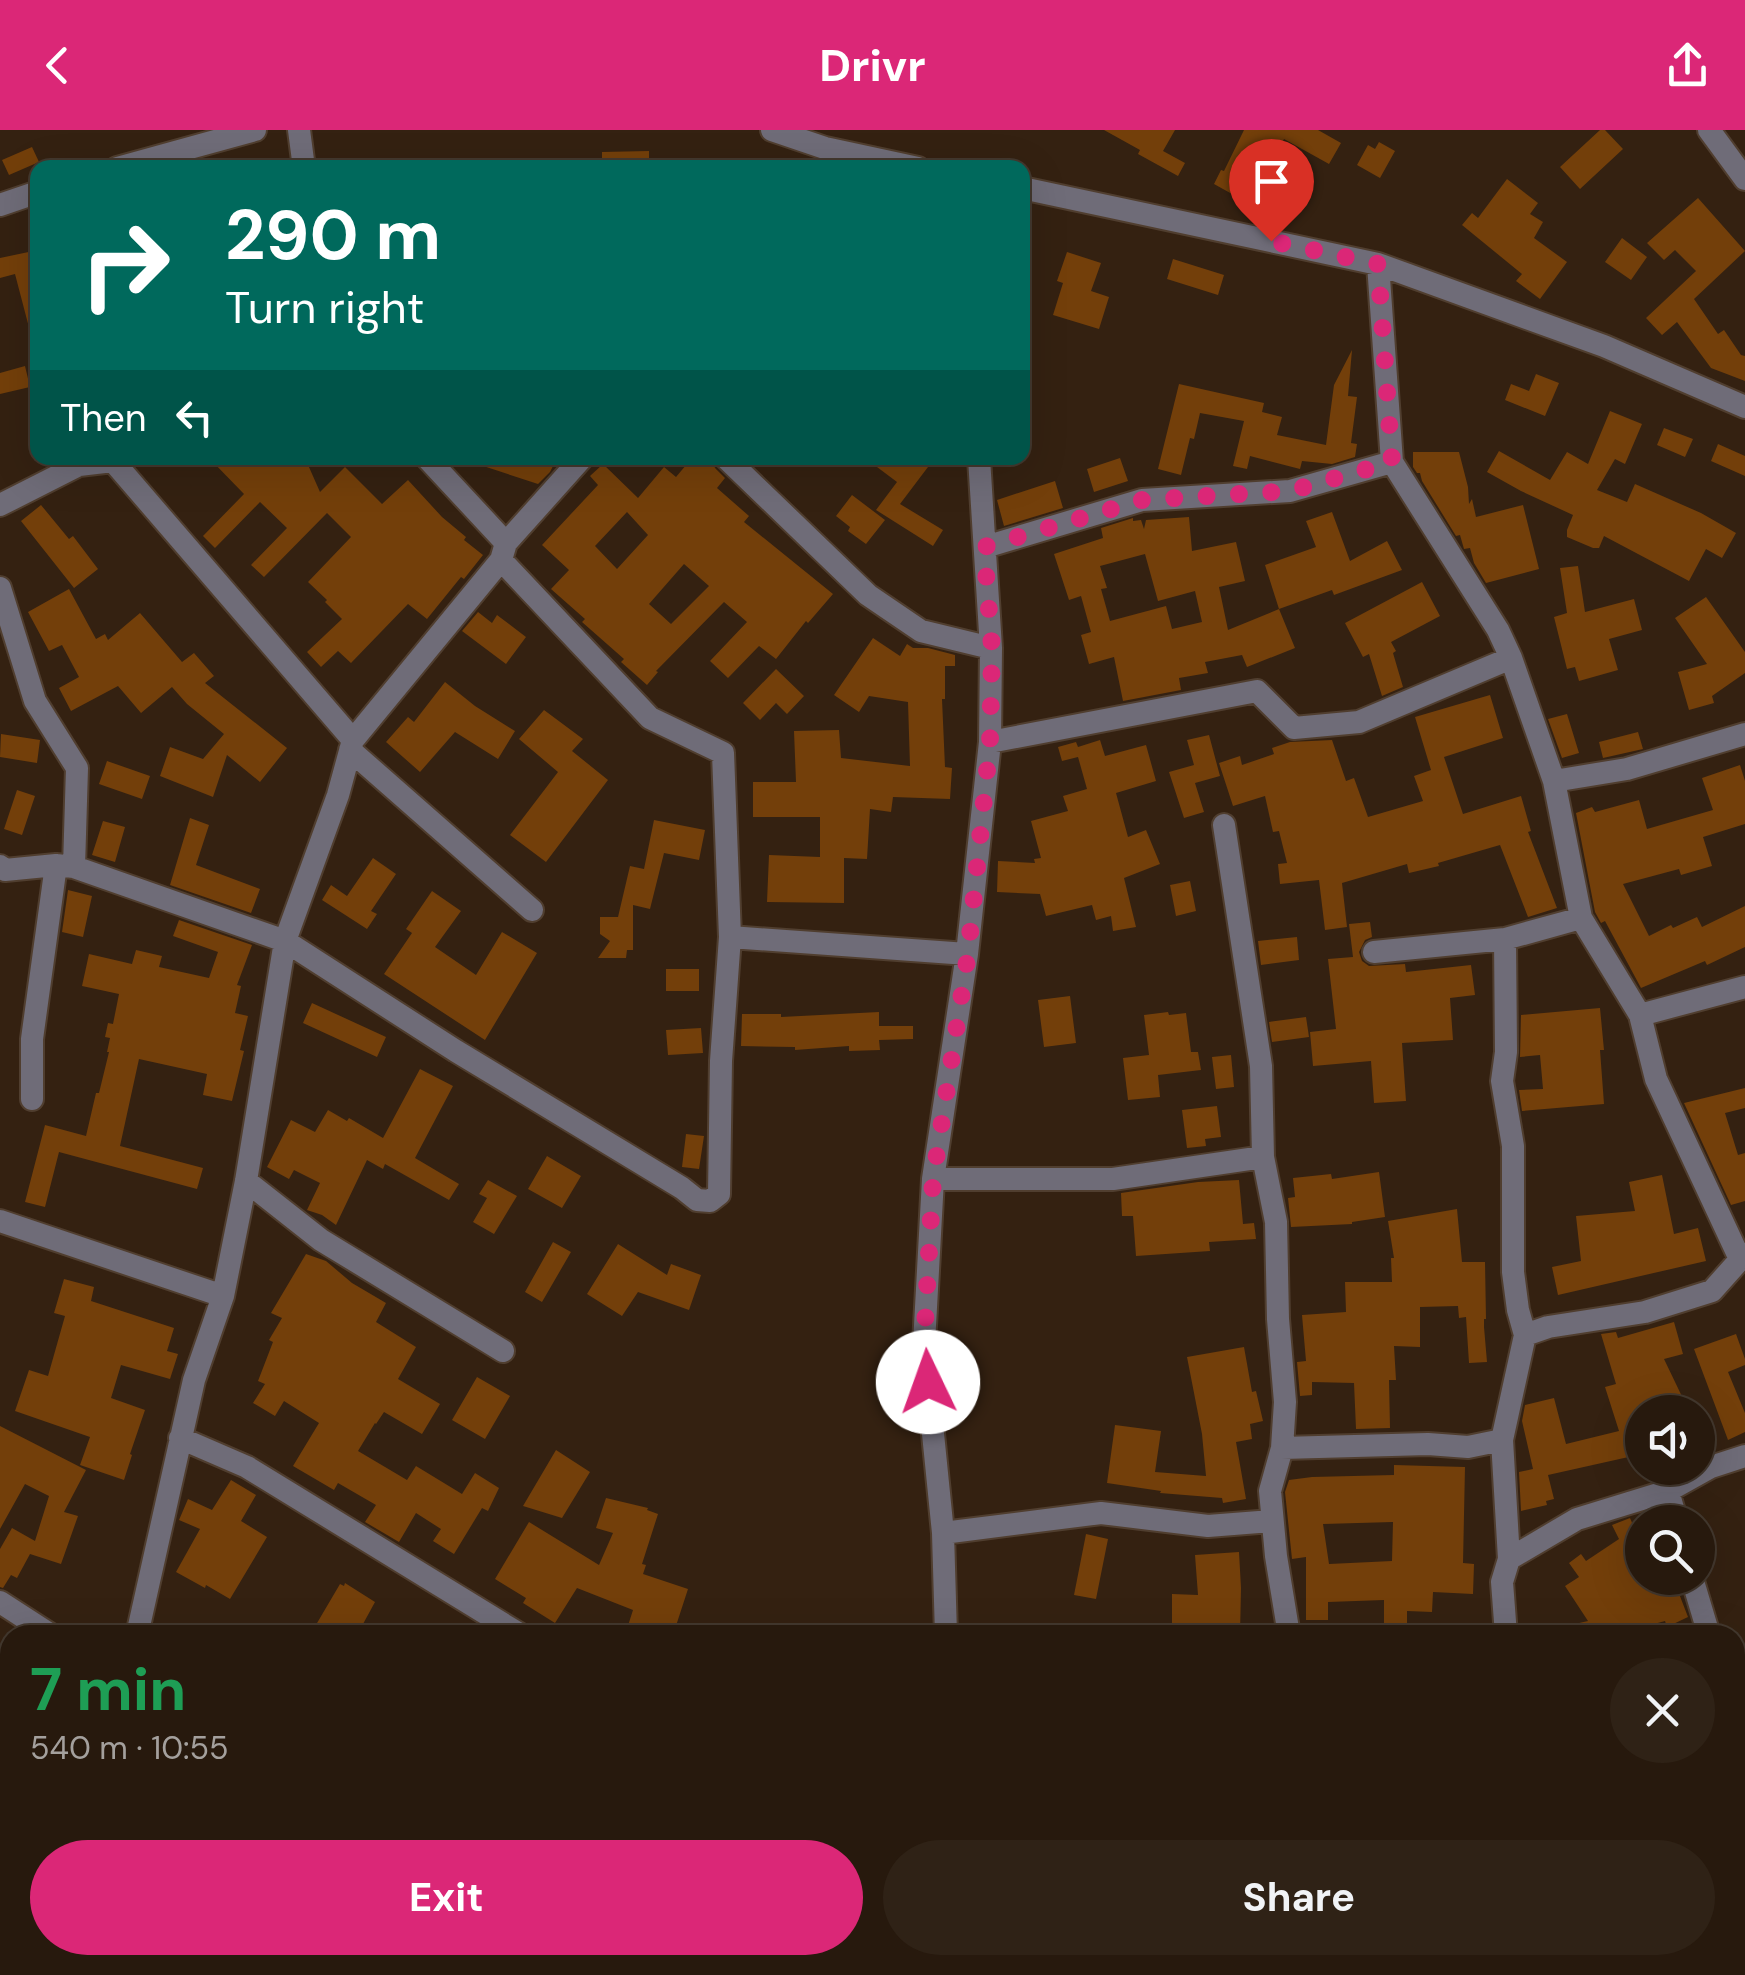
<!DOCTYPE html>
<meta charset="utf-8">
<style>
body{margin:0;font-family:"DM Sans",sans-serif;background:#2f2216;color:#f1f3f6;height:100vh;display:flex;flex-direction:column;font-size:38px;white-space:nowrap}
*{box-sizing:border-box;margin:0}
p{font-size:32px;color:#a4a09d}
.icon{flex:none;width:55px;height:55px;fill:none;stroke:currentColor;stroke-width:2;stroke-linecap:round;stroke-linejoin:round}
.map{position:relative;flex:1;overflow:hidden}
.details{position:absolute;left:0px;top:1495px;width:1745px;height:350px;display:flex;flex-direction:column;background:#27190d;border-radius:30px 30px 0 0;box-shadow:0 10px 40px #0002,0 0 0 2px #43382e}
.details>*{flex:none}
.top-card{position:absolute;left:30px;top:30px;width:1000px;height:305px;border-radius:20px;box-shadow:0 10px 40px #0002,0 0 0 2px #43382e;background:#00695c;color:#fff;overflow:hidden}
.tools{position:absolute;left:1625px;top:1265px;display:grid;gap:20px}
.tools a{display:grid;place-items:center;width:90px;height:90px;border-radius:50%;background:#27190d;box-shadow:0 10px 40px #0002,0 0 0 2px #43382e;font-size:50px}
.pin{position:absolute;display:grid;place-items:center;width:85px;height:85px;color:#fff;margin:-102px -42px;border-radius:50% 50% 50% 0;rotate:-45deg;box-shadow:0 0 10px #0007}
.pin .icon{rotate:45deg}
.me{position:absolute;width:110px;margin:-55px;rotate:357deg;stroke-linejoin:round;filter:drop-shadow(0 0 8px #0008)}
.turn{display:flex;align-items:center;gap:35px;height:210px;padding:0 30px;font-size:45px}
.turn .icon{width:130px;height:130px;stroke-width:2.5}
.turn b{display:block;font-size:70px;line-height:85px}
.then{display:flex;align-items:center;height:95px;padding:0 30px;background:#0003;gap:20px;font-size:38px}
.round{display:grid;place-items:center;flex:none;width:105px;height:105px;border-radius:52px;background:#2f2216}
.summary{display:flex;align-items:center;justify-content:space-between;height:170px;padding:0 30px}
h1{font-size:60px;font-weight:700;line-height:75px;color:#1e9e55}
.action{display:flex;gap:20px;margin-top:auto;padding:20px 30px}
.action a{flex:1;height:115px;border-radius:60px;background:#db2777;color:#fff;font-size:40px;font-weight:700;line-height:115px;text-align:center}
.action a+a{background:#2f2216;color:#f1f3f6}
header{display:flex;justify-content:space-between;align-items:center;height:130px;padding:0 30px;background:#db2777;color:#fff;font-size:45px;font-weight:700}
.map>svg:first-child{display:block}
.building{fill:#733f0a;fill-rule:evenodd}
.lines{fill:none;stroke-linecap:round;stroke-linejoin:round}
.minor-casing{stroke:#503e2f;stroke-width:26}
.minor{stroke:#6f6c78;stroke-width:22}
.route{stroke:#db2777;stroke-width:18;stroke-dasharray:0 32.4}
</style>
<header><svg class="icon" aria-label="back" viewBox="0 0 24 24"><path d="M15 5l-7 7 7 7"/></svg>Drivr<svg class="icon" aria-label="share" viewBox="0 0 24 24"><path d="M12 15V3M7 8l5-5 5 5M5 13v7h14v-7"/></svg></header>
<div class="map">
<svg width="1745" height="1845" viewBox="0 0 1745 1845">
<rect width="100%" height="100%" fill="#342111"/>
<path class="building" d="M1104,0H1175L1163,21L1185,33L1178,46L1138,24L1140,20Z
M1244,0H1318L1341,13L1329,34L1284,9L1259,58L1293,77L1284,93L1214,54L1221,40L1224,41Z
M1600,0H1605L1623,19L1580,59L1560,37Z
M1379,12L1395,21L1380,48L1357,35L1368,15L1375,19Z
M32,17L39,32L9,45L2,30Z
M649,21V38H602V22Z
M1507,49L1538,73L1530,84L1543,92L1534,108L1567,132L1540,169L1516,151L1522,144L1462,95L1472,83L1478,88Z
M1698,68L1745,121L1694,169L1718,204L1724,200L1741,225L1745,226V251L1711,238L1677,192L1662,205L1646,188L1696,141L1675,120L1664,130L1647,113Z
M1622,108L1647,127L1631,150L1605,132Z
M38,120V136L33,137L38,153V209H32L15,144L0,148V128Z
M1067,122L1101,133L1091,161L1109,167L1099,199L1053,185L1063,153L1057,151Z
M1173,129L1224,145L1218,165L1167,149Z
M1352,220L1348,266L1357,267L1351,313L1357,314L1355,327L1332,334L1302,331L1300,339L1250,326L1247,339L1233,336L1244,291L1200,283L1194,309L1190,308L1181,345L1158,339L1179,254L1264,273L1262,282L1282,287L1277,305L1326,315L1334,255Z
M25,236L30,257L0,264V243Z
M1536,244L1559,253L1545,286L1505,270L1511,254L1529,261Z
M1610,281L1642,294L1625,334L1615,329L1597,360L1627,372L1635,354L1701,383L1736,403L1722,428L1706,419L1689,451L1604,406L1599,418H1593L1567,407V400L1573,385L1521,361L1487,342L1499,321L1550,350L1567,322L1588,334Z
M1664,298L1693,309L1685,327L1657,315Z
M1718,314L1745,326V346L1711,331Z
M1413,322H1459L1468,357L1469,374L1472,369L1476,387L1523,375L1539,439L1486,453L1474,433L1470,418L1464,419L1460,405L1456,406L1422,351L1420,343H1417L1413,337Z
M209,328H305L320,362L345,337L382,374L408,350L442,387L466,407L464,410L483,425L464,449L461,447L427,489L408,474L351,533L338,521L321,537L307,522L342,489L325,472L327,470L308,452L351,407L327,383L264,447L251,435L287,398L260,372L215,418L203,406L244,364Z
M468,328H557L550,342L538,354L468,331Z
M692,328H711L715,338L725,348L717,358L749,386L744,392L833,464L808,493L806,491L776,529L759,516L728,548L710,531L747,492L724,472L656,541L658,542L647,555L621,532L624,529L582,492L585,489L551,459L569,440L542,415L598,355L590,346L603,334L638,368L664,337L676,347ZM627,382L648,405L617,439L595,416ZM684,434L709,456L671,494L649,474Z
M865,328H916L928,337L900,374L943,400L933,416L876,380L897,352Z
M1120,328L1128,351L1094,362L1087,339Z
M1055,351L1063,378L1004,396L997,370Z
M852,365L885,390L866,414L848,401L850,397L836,386Z
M41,375L69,409L73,406L98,439L74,458L21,391Z
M1332,382L1350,431L1387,411L1402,440L1334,465L1332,460L1279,479L1265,435L1316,417L1306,391Z
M1189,387L1192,421L1236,412L1245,451L1219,457L1228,500L1279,479L1295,518L1247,537L1242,525L1205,532L1208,543L1179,548L1181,560L1123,571L1114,527L1089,534L1081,505L1091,502L1081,466L1069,470L1054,424L1103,408L1101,398L1133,388V391L1141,390L1144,399L1146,390ZM1145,424L1158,471L1195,461L1202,492L1172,499L1166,476L1110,491L1101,459L1107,458L1100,436Z
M1578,436L1585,482L1634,469L1642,500L1609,509L1618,540L1579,551L1575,537L1567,539L1554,487L1567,483L1560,438Z
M1422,452L1440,486L1391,512L1396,521L1393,523L1403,557L1382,566L1369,524L1363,527L1345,493Z
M69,459L96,509L105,504L108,510L140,483L182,532L194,523L214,546L205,553L287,618L260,652L227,625L213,667L160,646L170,617L203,629L224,604L187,574L172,557L141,583L118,556L71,581L59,558L79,547L62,515L49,521L28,482Z
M1706,467L1745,522V543L1712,566L1714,573L1689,580L1678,542L1707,534L1675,488Z
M478,482L492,493L497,485L526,507L506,534L462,501Z
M873,508L900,526L907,514L913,518H928L955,525V536H945V569H942L945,637L952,638L950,669L893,667L891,682L870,679L867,729L844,728V773L767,772L769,725L820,727V687H753V652H796L794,601L839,600L841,628L910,636L908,572L869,566L859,582L834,565Z
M776,539L804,566L787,584L776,573L760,590L743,573Z
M445,552L475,576L515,601L498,629L455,602L420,642L386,612L408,587L414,592Z
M1490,565L1503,608L1444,627L1463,684L1521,666L1531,701L1528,702L1557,778L1528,787L1500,715L1438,733L1439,736L1409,743L1407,734L1342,753L1347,797L1325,800L1319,750L1280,754L1278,734L1287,733L1279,701L1273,702L1265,666L1233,676L1219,633L1240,626L1242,635L1274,624L1272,618L1290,612L1332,610L1346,651L1354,648L1368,687L1423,671L1414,646L1431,640L1415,587Z
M544,580L583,609L572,621L608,650L546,732L510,705L558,642L519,609Z
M1567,584L1579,623L1562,628L1548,589Z
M1638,602L1643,619L1603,628L1599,612Z
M1,604L40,610L37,633L0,627Z
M1209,605L1220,646L1195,653L1204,682L1184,688L1169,642L1194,635L1187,610Z
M1100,610L1105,626L1146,615L1156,651L1116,663L1128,707L1146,700L1160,734L1124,748L1136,797L1113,801L1111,786L1096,790L1092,775L1046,786L1040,764L997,762L998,731L1035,733L1034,729L1041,728L1031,691L1068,681L1063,666L1087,659L1078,627L1062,631L1058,617L1076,612L1078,617Z
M107,631L150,646L142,669L99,654Z
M1740,635L1745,651V694L1703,707L1712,736L1681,745L1679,739L1623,754L1649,806L1671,795L1673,798L1697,787L1702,797L1745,776V817L1707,835L1705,831L1641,858L1605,791L1601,793L1595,782L1576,683L1592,677L1595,682L1639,670L1647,699L1713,680L1702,648Z
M17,660L35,666L22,705L4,699Z
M190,688L209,695L196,735L260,759L251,783L170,755Z
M654,690L705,700L699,730L664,723L650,779L633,775V820H627L626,828H598L610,811L600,804V787H618L630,736L644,739Z
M103,691L125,697L115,732L92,725Z
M373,728L396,744L371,781L377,784L367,799L322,770L331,755L347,766Z
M1190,751L1196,781L1176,786L1170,755Z
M68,760L92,766L83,807L62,802Z
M432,761L461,781L435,817L476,845L502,802L537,823L485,910L384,844L412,803L406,799Z
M179,790L252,815L237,855L241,856L235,883L248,886L240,920L244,921L232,971L203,965L207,944L139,929L120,1016L203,1038L197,1059L59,1022L45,1077L25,1072L45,995L86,1006L96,963H99L109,922H107L110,908L105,907L108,893L113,894L119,864L82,856L89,824L132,834L136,820L162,826L159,837L209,848L218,822L173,806Z
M1370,792L1372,807L1365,810L1359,822L1362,831L1369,836L1405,834L1406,842L1471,835L1475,865L1450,868L1453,910L1402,913L1406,971L1374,973L1371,931L1313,936L1310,902L1336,899L1328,829L1353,827L1349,794Z
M1297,807L1299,830L1261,835L1258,811Z
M666,839H699V861H666Z
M1070,866L1076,913L1044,917L1038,870Z
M312,873L386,907L377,927L303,893Z
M1600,878L1604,920H1600L1604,974L1522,981L1519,960L1543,959L1540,925L1520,927L1521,885Z
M879,882V896H913V909L879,910L880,920L849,921V916L795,920V917L741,916L742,884H781V887Z
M1168,882L1169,885L1186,883L1191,922H1198L1201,940L1158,945L1160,967L1128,970L1123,928L1149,925L1144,885Z
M1306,887L1309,907L1272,912L1269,892Z
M701,898L703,923L668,925L666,900Z
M1231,925L1234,957L1216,959L1212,927Z
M420,939L453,956L415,1028L459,1054L449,1070L385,1034L383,1039L367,1030L336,1095L322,1085L307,1080L320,1053L294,1040L289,1049L267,1037L291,990L315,1002L328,980L347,991L349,988L383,1008Z
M1745,958V978L1725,983L1738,1025L1745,1023V1071L1731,1075L1684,973Z
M1217,976L1221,1007L1205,1009L1206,1016L1187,1018L1182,980Z
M686,1004L704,1006L699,1039L682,1037Z
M547,1026L581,1046L562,1078L528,1059Z
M1379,1042L1385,1087L1352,1092V1094L1291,1097L1288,1068L1295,1067L1293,1048L1331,1044L1332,1049Z
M1662,1045L1674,1104L1698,1098L1706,1131L1558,1165L1552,1137L1581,1131L1576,1086L1635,1081L1629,1052Z
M488,1050L517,1066L494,1104L473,1092L487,1068L479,1064Z
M1239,1050L1243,1094L1254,1093L1256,1109L1209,1112L1210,1121L1136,1126L1133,1086H1122L1121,1063L1198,1052Z
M1457,1079L1462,1132H1485L1486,1189H1484V1197L1487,1232L1469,1233L1466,1187L1459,1188L1458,1176L1420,1177V1217L1394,1216L1396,1250H1389L1390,1298L1356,1299L1354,1253L1312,1252V1265L1300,1266L1297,1232L1306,1231L1302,1185L1346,1182L1345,1152H1392L1391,1128H1394L1388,1091Z
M553,1112L571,1122L542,1172L525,1162Z
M618,1114L667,1145L671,1134L701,1145L689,1180L638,1162L622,1186L587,1164Z
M306,1124L326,1131L352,1153L386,1173L376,1192L416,1217L398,1249L440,1274L422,1304L384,1282L376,1294L375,1293L358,1321L407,1350L416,1336L462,1364L475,1343L499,1358L488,1381L482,1378L454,1424L433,1411L441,1399L416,1383L399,1412L365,1392L376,1375L338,1353L334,1360L293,1336L319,1293L284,1271L275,1286L253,1273L265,1254L258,1251L273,1212L269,1210L282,1188L271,1183Z
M64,1149L94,1157L91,1171L174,1198L167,1221L178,1224L170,1249L121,1235L111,1268L145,1280L130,1324L132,1325L124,1350L80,1335L90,1307L15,1281L29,1240L48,1246L65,1186L54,1183Z
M1674,1192L1683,1224L1664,1229L1688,1279L1679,1282H1642V1324L1548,1345L1554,1369L1546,1371L1547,1375L1521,1381L1519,1342L1533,1339L1522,1291L1525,1275L1554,1268L1566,1314L1619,1301L1605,1257L1616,1254L1601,1204L1616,1202L1618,1208Z
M1736,1204L1745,1229V1235L1728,1242L1745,1283V1302L1728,1310L1694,1219Z
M1244,1217L1252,1262L1256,1261L1263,1291L1250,1294L1252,1309L1236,1312L1246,1369L1223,1373L1222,1368L1160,1363L1161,1361L1107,1353L1115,1295L1161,1301L1155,1342L1206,1346L1202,1304L1187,1227Z
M477,1247L510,1266L485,1309L452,1290Z
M0,1296L86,1340L64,1382L78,1386L61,1434L30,1424L17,1448L11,1445L3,1458L0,1457V1419L12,1398L35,1411L49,1366L25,1354L0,1399Z
M556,1320L590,1342L562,1388L523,1376Z
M1394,1335L1465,1337L1463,1433L1474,1434L1473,1464L1433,1462L1432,1482L1407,1481V1505L1384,1504V1470L1328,1472V1490H1306V1427L1292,1429L1285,1362L1289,1350L1312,1347L1394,1345ZM1393,1392L1392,1431L1329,1434L1323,1394Z
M231,1350L256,1365L241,1391L267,1407L230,1469L206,1455L205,1458L176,1442L200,1399L179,1390L188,1369L212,1380Z
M606,1368L648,1378L647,1380L658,1384L642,1434L646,1435L643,1444L688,1459L673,1505H625L633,1480L577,1458L555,1493L523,1473L526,1468L495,1449L529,1392L599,1435L613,1403L596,1398Z
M1630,1388L1642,1416V1448H1673L1688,1487L1667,1497L1665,1491L1614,1505H1554L1553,1499L1588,1491L1565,1456L1579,1447L1569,1433L1581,1424L1586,1431L1619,1409L1612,1395Z
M1086,1404L1108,1409L1096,1469L1074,1465Z
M1239,1422L1241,1458L1240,1505H1184V1500H1172V1464L1198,1465L1195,1425Z
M345,1453L375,1472L357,1505H310L340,1454L344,1456Z"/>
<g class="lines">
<g class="minor-casing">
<path id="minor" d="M299,0L304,38
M772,0L825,18L918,38
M1709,0L1745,49
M117,38L255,0
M1022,58L1378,134L1604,216L1745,277
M0,75L38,62
M1378,134L1392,332L1498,500L1511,528L1554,651L1581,788L1640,885L1656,949L1740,1129
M427,328L506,413
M726,328L868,465L921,501L991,518
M0,375L79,335L113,331L353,610
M985,417L1142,370L1290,361L1392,332
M0,458L35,571L77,638L74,737
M990,612L1257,561L1294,598L1359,592L1511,528
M350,620L532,780
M1554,651L1627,639L1745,604
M1224,695L1261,936L1263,1027L1276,1092L1278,1189L1285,1272L1282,1318L1270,1361L1276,1426L1289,1505
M0,736L5,740L56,735L74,737L285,811L456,921L682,1058L697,1070L710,1071L719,1064L721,931L730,807L723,623L650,588L501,430
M730,807L967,824
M1505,809L1506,922L1502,951L1513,1016V1142L1518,1180L1525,1205L1502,1310L1509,1429L1502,1452L1506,1505
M1374,822L1505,809L1581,788
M1640,885L1745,857
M32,969V909L56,735
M933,1049H1113L1263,1027
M246,1051L321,1110L503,1221
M0,1091L223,1166
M1525,1205L1548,1197L1645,1182L1712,1161L1745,1124
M180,1308L247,1337L521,1505
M1282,1318L1428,1314L1468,1317L1502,1310
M1668,1361L1677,1392
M943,1403L1101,1383L1208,1396L1272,1391
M1509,1429L1577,1389L1668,1361L1711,1337L1745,1326
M1692,1448L1709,1505
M0,1472L51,1505
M137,1505L194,1250L223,1166L246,1051L285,811L338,665L353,610L501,430L506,413L582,328
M946,1505L943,1403L924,1214L933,1049L967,824L990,612L991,518L979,328
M1735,1551L1745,1547
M0,1621L10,1597
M1735,1797L1745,1795
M0,1806L10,1812
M26,1835L27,1840L45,1845
M91,1835L94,1845
M1332,1835L1333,1845
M419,1845L433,1836L465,1845
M958,1845V1835
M1474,1845L1475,1835
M1641,1845L1659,1835"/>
</g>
<use href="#minor" class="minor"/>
</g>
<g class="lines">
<path class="route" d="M928,1252L924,1214L933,1049L968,824L990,612L992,518L984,417L1142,370L1290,361L1392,332L1378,134L1271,111"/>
</g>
</svg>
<div class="tools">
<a><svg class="icon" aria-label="sound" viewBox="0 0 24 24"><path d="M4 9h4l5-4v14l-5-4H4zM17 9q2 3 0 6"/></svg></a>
<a><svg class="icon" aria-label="search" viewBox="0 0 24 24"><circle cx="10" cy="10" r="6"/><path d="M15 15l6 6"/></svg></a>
</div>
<div class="pin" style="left:1271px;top:111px;background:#d93025"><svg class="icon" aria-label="arrive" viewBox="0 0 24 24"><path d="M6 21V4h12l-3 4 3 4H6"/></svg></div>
<svg class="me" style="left:928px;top:1252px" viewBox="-20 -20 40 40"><circle r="19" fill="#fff"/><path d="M0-13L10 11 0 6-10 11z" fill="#db2777"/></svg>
<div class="top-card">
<div class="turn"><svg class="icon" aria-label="right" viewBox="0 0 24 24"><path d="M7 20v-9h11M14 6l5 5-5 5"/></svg><div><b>290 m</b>Turn right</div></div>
<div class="then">Then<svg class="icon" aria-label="left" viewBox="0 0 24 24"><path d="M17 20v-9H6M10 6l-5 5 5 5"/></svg></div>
</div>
<section class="details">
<div class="summary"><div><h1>7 min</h1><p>540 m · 10:55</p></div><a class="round"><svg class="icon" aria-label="close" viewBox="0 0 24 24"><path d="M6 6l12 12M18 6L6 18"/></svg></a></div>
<div class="action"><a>Exit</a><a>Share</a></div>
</section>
</div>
